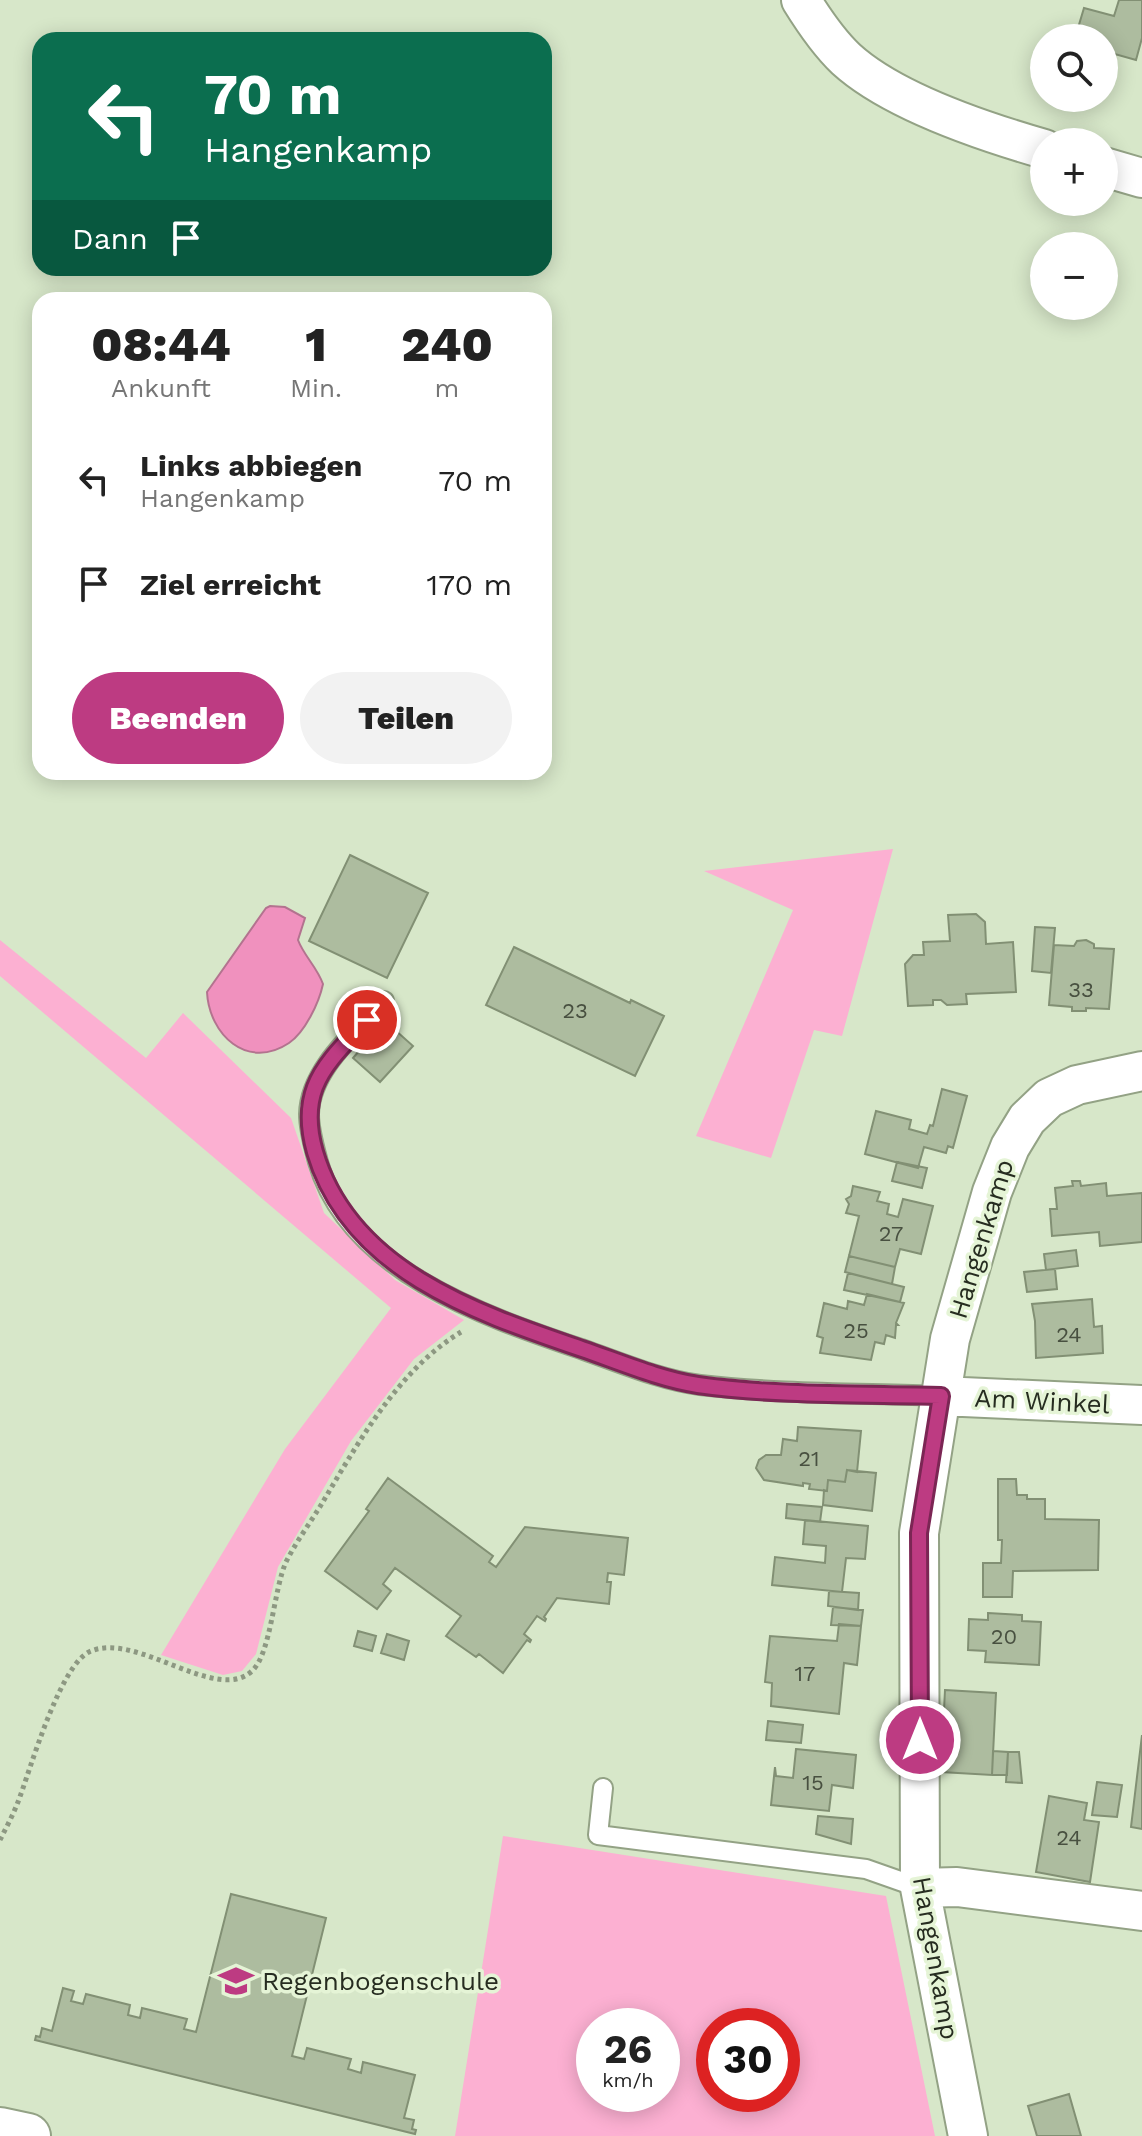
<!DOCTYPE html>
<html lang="de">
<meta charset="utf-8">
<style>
body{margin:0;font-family:"Work Sans",sans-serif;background:#f2f2f2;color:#222;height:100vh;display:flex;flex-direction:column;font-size:30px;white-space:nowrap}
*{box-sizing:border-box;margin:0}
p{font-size:26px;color:#767676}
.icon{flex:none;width:44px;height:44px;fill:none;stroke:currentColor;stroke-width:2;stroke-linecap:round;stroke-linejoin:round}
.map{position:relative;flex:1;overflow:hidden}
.side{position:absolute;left:32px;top:292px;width:520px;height:488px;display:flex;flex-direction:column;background:#fff;border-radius:24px;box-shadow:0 4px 20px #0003}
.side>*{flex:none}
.guide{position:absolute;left:32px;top:32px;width:520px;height:244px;border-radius:24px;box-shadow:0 4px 20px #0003;background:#0b6e4f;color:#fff;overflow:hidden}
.fabs{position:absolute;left:1030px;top:24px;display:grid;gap:16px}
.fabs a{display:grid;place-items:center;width:88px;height:88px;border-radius:50%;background:#fff;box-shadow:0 4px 20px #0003;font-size:40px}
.speed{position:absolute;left:576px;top:2008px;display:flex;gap:16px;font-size:40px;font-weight:700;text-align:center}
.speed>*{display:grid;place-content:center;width:104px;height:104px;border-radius:50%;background:#fff;box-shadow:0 4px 20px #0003;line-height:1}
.speed small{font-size:20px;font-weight:400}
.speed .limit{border:12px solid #d22;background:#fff;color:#111}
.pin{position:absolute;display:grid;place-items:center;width:68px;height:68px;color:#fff;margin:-34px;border:4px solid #fff;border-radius:50%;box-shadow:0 2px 8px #0007}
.me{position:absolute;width:88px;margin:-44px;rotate:0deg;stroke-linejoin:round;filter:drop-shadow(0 0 6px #0008)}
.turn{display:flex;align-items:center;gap:28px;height:168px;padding:0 40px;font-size:36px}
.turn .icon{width:104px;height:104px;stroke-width:2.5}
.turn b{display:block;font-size:56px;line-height:68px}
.then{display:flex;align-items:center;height:76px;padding:0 40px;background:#0003;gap:16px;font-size:30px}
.eta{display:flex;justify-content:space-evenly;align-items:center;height:136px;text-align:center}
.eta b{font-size:48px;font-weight:800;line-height:56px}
.cta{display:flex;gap:16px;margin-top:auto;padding:16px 40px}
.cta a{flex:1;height:92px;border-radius:48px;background:#bd3b82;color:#fff;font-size:32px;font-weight:800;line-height:92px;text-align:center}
.cta a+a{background:#f2f2f2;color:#222}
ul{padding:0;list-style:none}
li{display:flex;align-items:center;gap:24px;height:104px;padding:0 40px}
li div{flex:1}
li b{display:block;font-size:30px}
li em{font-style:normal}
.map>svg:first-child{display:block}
.green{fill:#fcb0d2;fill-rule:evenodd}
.water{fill:#f091be;stroke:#b3738f;stroke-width:2}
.building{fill:#adbc9f;stroke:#829074;stroke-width:2}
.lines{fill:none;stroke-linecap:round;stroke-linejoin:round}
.service-casing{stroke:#93a285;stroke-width:22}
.minor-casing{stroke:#93a285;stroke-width:42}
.secondary-casing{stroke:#93a285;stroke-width:48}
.path{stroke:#8d9882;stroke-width:5;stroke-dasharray:4 4;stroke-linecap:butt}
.service{stroke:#fff;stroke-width:18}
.minor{stroke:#fff;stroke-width:38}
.secondary{stroke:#fff;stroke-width:44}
.route-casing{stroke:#7b2654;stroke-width:20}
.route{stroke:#bd3b82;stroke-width:14}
.labels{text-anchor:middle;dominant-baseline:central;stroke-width:7;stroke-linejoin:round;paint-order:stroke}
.number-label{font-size:22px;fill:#485040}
.street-label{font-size:26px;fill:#262c20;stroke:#e5f4d6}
.poi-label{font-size:26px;fill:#262c20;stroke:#e5f4d6;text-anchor:start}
</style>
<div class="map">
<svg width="1142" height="2136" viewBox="0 0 1142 2136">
<rect width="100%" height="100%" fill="#d7e7c9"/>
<path class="green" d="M893,849L842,1036L814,1030L771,1158L696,1136L793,910L704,871Z
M0,940L146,1058L183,1013L291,1118L324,1213L395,1280L464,1320L414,1359L351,1441L278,1567L256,1654L242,1671L223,1675L161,1655L285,1449L391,1308L0,976Z
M503,1836L886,1896L935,2136H455ZM594,2026H662V2094H594ZM714,2026H782V2094H714Z"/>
<path class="water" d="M270,906L285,907L305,918L298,940C304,956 317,967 323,984C319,1003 305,1032 289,1043C247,1071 209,1034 207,992L266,908Z"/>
<path class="building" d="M1119,0H1142V38L1136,60L1104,51V38H1075L1084,8L1114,16Z
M350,855L428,893L387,978L309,941Z
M976,914L985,922L986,944L1013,942L1016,992L966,994L967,1004L947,1005L941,1000H933V1005L908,1006L905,964L913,955H924L923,942L950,941L948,915Z
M1035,927L1055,928L1051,973L1032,971Z
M1086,940L1094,944V948L1114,949L1109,1009L1086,1008V1011H1072V1007L1049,1005L1054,945L1074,946L1077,941Z
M514,947L630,1003L631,1000L664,1016L635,1076L486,1005Z
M385,1021L413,1046L380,1082L353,1058Z
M942,1089L967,1096L953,1148L948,1146L946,1153L924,1147L918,1168L865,1154L876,1111L911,1120L909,1129L927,1134L930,1125L933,1126Z
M897,1162L927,1168L922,1188L892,1181Z
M1072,1181H1080L1081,1186L1106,1183L1107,1196L1142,1193V1242L1100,1246L1099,1232L1052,1236L1050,1209H1057L1055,1188L1073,1186Z
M853,1186L880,1192L877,1201L889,1204L887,1214L898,1217L903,1199L933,1206L921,1254L900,1249L895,1267L849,1256L859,1216L846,1213L849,1204L846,1199L851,1196Z
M1076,1250L1078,1266L1046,1270L1044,1254Z
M849,1256L895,1267L892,1284L845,1272Z
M1055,1269L1057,1289L1027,1292L1024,1272Z
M848,1273L904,1287L900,1302L844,1290Z
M867,1294L904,1303L896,1323L898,1325H896L895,1338L886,1335L884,1344L875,1342L871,1360L820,1353L823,1338L817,1336L824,1303L847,1309L848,1301L864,1305Z
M1092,1299L1094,1327L1102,1326L1103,1353L1036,1358L1035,1321L1032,1304Z
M798,1427L861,1431L857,1472L847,1470L845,1482L828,1480L827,1491L809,1489L810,1484L803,1483V1486L764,1480L756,1468L759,1460L766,1455H781L783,1439L797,1441Z
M847,1470L876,1473L872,1511L823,1505L824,1490L827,1491L828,1480L845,1482Z
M388,1478L493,1556L489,1562L496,1567L525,1527L628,1538L624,1575L608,1573L607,1582H611L609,1604L557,1598L544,1617L546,1619L545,1621L537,1616L524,1634L531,1640L530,1642L527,1640L503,1673L479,1654L476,1657L446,1636L461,1616L395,1568L383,1584L391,1591L377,1609L325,1571L369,1511L366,1509Z
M998,1479H1016L1017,1495H1027V1499H1045V1519L1099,1520L1098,1570L1013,1571L1012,1597H983V1563H1001L1002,1540H998Z
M787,1504L822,1507L820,1522L786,1518Z
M805,1520L868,1526L865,1559L846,1558L842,1592L772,1585L775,1557L825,1563L826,1546L803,1544Z
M829,1591L859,1593L858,1610L828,1606Z
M833,1607L863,1610L861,1626L831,1625Z
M988,1613L1022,1615V1621L1041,1622L1039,1665L985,1662L986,1651L968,1650L969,1619L988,1620Z
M839,1624L861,1626L857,1665L844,1663L839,1714L771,1706L772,1683L765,1682L770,1636L837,1641Z
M358,1631L376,1636L372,1651L354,1646Z
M387,1634L409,1641L404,1660L381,1653Z
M945,1690L996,1693L992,1775L941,1772Z
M768,1721L803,1725L801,1743L766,1740Z
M1142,1735V1829L1131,1827Z
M796,1749L856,1755L853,1788L832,1785L829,1811L771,1805L775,1767L776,1776L793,1778Z
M993,1751L1008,1752L1007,1775H992Z
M1008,1752H1019L1022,1783L1006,1782Z
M1097,1782L1122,1785L1117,1817L1092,1815Z
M1049,1796L1087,1803L1084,1820L1099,1822L1090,1882L1036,1872Z
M818,1816L853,1819L851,1844L816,1834Z
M231,1894L326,1918L292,2056L304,2059L307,2048L351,2059L348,2069L361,2073L363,2062L415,2075L404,2118L414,2120L412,2129L416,2130L415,2134L35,2040L36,2036L40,2037L42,2028L52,2031L63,1988L74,1991L71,2001L83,2004L86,1994L130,2005L128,2015L140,2018L142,2008L187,2019L184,2029L196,2032Z
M1069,2094L1081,2136H1037L1028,2106Z"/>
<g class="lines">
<g class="service-casing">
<path id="service" d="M384,1001C356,1032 310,1069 309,1114C309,1130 314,1147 318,1162C350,1272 487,1317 584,1350C621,1363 661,1380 700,1385C779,1394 861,1393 941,1396
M603,1788L598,1835L866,1869L920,1888"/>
</g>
<g class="minor-casing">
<path id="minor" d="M801,0C814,21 828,42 846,59C892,101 985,132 1044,149
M1104,167L1142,178
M941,1396L1142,1405
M920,1888L957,1887L1142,1911
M968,2136L920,1888L919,1533L950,1339L992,1192L1010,1147L1027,1119L1049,1098L1077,1085L1142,1071"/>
</g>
<g class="secondary-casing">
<path id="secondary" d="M0,2130L28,2136"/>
</g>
<path class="path" d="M0,1840C6,1828 13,1815 18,1802C30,1771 60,1663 91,1651C138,1632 216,1704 252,1671C271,1654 274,1588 286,1562C296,1542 310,1523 321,1505C358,1443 398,1370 461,1332"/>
<use href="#service" class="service"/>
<use href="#minor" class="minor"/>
<use href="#secondary" class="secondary"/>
</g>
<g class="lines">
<g class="route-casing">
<path id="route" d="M367,1020C349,1040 325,1061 315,1087C307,1108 309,1131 315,1152C350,1271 477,1313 582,1349C620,1362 659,1379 698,1385C775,1396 864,1394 941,1396L919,1533L920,1740"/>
</g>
<use href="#route" class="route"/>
</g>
<defs>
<g id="school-bare" transform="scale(2.76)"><path d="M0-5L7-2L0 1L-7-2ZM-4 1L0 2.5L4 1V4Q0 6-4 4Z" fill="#bd3b82" stroke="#e5f4d6" stroke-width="2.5" paint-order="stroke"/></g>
</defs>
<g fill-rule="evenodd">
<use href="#school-bare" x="236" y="1981"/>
</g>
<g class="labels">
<g class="number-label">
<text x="1081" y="989">33</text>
<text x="575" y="1010">23</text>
<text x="891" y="1233">27</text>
<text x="856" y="1330">25</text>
<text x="1069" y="1334">24</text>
<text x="809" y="1458">21</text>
<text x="1004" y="1636">20</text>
<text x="805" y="1673">17</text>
<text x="813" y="1782">15</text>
<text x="1069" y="1837">24</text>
</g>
<g class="street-label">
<text transform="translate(981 1239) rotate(-73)">Hangenkamp</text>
<text transform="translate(1042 1401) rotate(3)">Am Winkel</text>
<text transform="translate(936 1958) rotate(80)">Hangenkamp</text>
</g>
<g class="poi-label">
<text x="262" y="1981">Regenbogenschule</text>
</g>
</g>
</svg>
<div class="fabs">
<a><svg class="icon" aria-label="search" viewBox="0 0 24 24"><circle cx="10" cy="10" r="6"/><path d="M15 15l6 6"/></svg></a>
<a>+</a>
<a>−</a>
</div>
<div class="speed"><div>26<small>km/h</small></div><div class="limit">30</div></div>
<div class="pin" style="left:367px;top:1020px;background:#d93025"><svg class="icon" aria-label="arrive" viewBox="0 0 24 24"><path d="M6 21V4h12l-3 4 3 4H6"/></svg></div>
<svg class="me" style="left:920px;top:1740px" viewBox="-20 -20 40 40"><circle r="17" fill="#bd3b82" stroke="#fff" stroke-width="3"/><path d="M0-11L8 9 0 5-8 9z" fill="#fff"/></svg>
<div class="guide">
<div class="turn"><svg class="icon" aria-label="left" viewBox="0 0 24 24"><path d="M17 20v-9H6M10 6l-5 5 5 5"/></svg><div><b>70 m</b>Hangenkamp</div></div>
<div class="then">Dann<svg class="icon" aria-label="arrive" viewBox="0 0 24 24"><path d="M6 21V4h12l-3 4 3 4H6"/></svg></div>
</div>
<section class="side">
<div class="eta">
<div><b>08:44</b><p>Ankunft</p></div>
<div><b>1</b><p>Min.</p></div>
<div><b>240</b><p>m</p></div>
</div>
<ul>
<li><svg class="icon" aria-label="left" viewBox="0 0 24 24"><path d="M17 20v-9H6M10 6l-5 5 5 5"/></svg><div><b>Links abbiegen</b><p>Hangenkamp</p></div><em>70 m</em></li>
<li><svg class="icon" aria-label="arrive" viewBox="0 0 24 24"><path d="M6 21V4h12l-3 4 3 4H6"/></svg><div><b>Ziel erreicht</b></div><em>170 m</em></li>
</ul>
<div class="cta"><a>Beenden</a><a>Teilen</a></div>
</section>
</div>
